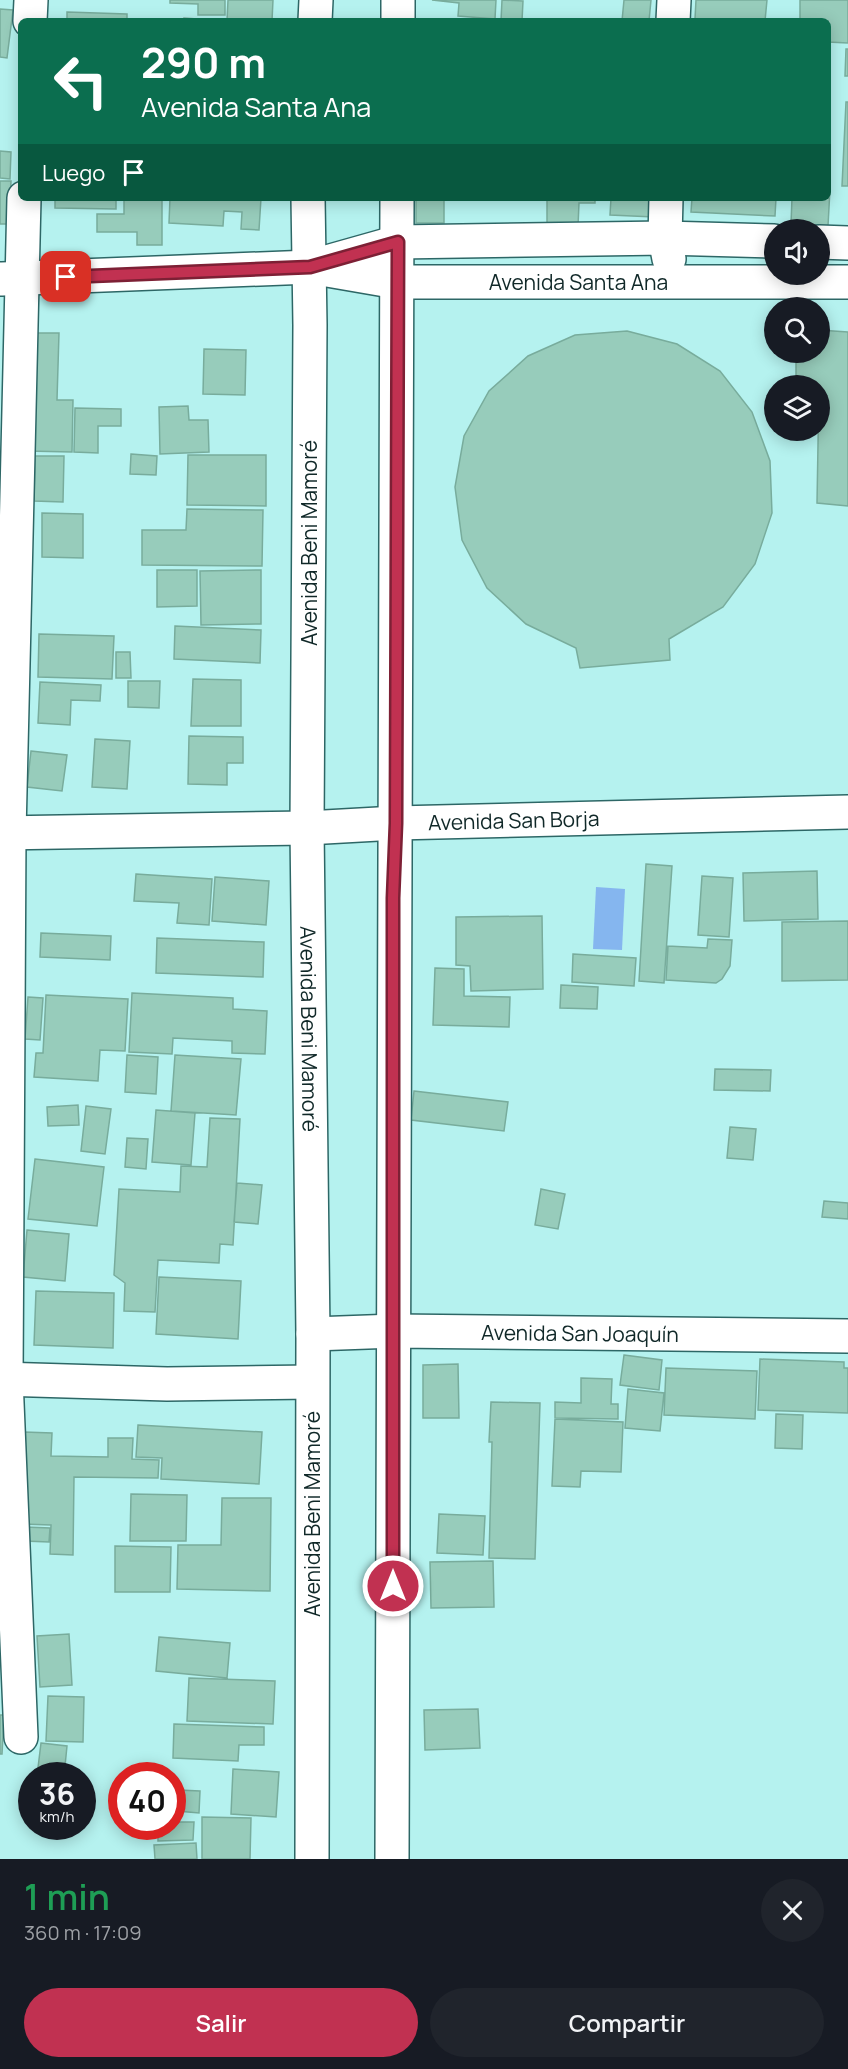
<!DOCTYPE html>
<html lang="es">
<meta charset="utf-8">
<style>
body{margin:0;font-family:Manrope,sans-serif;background:#20242c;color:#f1f3f6;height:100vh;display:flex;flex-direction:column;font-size:22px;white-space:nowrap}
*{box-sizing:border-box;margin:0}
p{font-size:20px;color:#9ea1a6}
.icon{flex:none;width:33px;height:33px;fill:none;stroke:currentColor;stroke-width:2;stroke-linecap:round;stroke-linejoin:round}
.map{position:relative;height:1859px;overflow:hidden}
.side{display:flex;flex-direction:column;background:#171b24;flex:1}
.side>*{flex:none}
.hud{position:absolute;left:18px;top:18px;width:813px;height:183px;border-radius:9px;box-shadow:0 3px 15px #0003;background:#0b6e4f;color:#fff;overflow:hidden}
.controls{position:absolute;left:764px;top:219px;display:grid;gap:12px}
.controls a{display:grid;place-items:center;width:66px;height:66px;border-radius:50%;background:#171b24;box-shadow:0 3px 15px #0003;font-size:30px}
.speed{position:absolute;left:18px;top:1762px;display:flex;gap:12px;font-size:30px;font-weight:700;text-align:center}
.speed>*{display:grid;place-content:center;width:78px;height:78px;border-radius:50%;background:#171b24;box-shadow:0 3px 15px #0003;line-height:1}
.speed small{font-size:15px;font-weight:400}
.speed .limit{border:9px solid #d22;background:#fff;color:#111}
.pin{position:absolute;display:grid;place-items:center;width:51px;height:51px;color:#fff;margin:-26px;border-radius:12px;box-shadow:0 3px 9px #0006}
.me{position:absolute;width:66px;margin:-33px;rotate:0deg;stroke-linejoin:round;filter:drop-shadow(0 0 4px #0008)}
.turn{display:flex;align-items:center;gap:21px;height:126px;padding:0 24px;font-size:27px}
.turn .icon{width:78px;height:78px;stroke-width:2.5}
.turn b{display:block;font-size:42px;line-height:51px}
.then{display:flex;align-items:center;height:57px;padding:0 24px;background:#0003;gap:12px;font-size:22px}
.round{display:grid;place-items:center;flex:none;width:63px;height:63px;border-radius:32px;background:#20242c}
.head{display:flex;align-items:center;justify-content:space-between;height:102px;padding:0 24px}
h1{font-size:36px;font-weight:600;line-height:45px;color:#1e9e55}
.primary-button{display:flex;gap:12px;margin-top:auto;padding:12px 24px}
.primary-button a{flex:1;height:69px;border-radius:36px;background:#c13151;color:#fff;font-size:24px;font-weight:600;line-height:69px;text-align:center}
.primary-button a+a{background:#20242c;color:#f1f3f6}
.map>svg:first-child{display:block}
.water{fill:#85b6ef}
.building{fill:#97ccbb;stroke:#78ac9c;stroke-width:1.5}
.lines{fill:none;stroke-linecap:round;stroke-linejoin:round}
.street-casing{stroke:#2d6766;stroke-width:36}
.secondary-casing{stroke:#2d6766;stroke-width:36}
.street{stroke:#fff;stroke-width:33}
.secondary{stroke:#fff;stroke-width:33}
.route-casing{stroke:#7d2035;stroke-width:15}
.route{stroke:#c13151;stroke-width:10}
.labels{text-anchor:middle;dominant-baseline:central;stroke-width:4.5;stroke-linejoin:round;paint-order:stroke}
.street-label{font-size:21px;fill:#102828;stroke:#fff}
</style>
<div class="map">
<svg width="848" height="1859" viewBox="0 0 848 1859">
<rect width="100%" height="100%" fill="#b5f2ef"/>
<path class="water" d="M596,887L625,889L622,950L593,949Z"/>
<path class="building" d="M170,0H225V15H198V4L170,3Z
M228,0H273L272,21H184V18L227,21Z
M432,0H496L495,19L458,16L459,3Z
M502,0L523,1L522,21H501Z
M624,0H651L649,21H622Z
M696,0H767L765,21L695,19Z
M800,0H848V43L828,42V21H800Z
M0,9L13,10L7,58L0,57Z
M67,12L127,14V21H67Z
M846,49H848V76H845Z
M846,102H848V186H842Z
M0,151L11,152L10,179L0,178Z
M0,181H11L9,224H0Z
M828,189H830L828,226L791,224L792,198H828Z
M55,198H116V209L55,208Z
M124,198H162V245H137V232H97V214H124Z
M170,198H261L259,230L241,229L242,212L224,211L223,226L169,223Z
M416,198H444V223H416Z
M547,198H595V203H579L578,226L547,225Z
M611,198H654V217L610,215Z
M692,198H776L775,216L691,212Z
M819,330L848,332V506L817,503L819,386H797L796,384V352H819Z
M627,331L677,344L720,371L752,412L770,461L772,513L755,564L723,607L669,639L670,660L580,668L576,648L526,624L487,588L462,540L455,487L464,436L489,391L528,356L575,335Z
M29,333H59L57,400H73L72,452L26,451Z
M204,349L246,350L245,395L203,394Z
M188,406L189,420H208L209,452L160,454L159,407Z
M75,408L121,409V426H98V453L74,452Z
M131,454L157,456L156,475L130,474Z
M188,455H266V506L187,505Z
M35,456H64L63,502L34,501Z
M187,509L263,510L262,566L142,565V530H186Z
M42,513L83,514V558L42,557Z
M157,570H197V606L157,607Z
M261,570V624L201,625L200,571Z
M175,626L261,630L260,663L174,659Z
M39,634L114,636L112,679L38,677Z
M116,652H130L131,678H116Z
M193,679L241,680V726H191Z
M128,681H160L159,708L128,707Z
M40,682L101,685L100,701L71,700L70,725L38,723Z
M189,736L243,737V763H227V785L188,784Z
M95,739L130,741L127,789L92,787Z
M31,751L67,755L62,791L27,787Z
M646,864L672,866L664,983L639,981Z
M817,871L818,919L744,921L743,873Z
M136,874L212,879L209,925L177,923L179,903L134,901Z
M702,876L733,878L729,937L698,935Z
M215,877L269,881L266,925L212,921Z
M542,916L543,989L471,991L470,966L456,965V917Z
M848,921V980L782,981V922Z
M41,933L111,936L110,960L40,957Z
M157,938L264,942L263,977L156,973Z
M708,939L732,940L730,966L722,979L716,983L666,980L668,946L707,948Z
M573,954L636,958L634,986L572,982Z
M435,968L464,969V996L510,997L509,1027L433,1025Z
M561,985L598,987L597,1009L560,1008Z
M132,993L233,998V1009L267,1011L265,1054L232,1053V1041L173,1038L172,1054L129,1052Z
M46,995L128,999L125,1051L100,1050L98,1081L34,1077L36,1053H43Z
M28,997L43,998L40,1040L25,1039Z
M127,1055L158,1057L156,1094L125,1092Z
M175,1055L241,1059L236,1115L171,1111Z
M715,1069L771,1070L770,1091L714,1090Z
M414,1091L508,1102L504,1131L411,1120Z
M78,1105L79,1125L48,1126L47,1107Z
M86,1106L111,1109L105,1154L81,1151Z
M156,1110L195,1113L191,1165L152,1162Z
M210,1118L240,1119L233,1245L220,1244L219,1263L158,1260L155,1312L124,1311L125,1283L114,1275L119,1189L180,1192L181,1166L207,1167Z
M730,1127L756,1129L753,1160L727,1158Z
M127,1138L148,1139L146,1169L125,1167Z
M35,1159L104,1167L97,1226L28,1219Z
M237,1183L262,1185L258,1224L234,1222Z
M541,1189L565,1194L558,1229L535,1225Z
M824,1201L848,1203V1219L822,1217Z
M27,1230L69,1234L65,1281L23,1277Z
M159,1277L241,1281L238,1339L156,1334Z
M36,1291L114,1293L113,1348L34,1345Z
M624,1355L662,1360L659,1390L620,1385Z
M760,1359L844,1362V1368H848V1413L758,1410Z
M458,1364L459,1418H423V1365Z
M666,1368L757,1371L755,1419L664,1415Z
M581,1378L612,1379L611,1404H618V1419L555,1418V1402L581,1403Z
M628,1389L664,1393L660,1431L625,1428Z
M491,1402L540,1403L535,1559L489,1558L492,1442H489Z
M776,1414L803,1415L802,1449L775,1448Z
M555,1419L623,1422L621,1472L581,1471L580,1487L552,1486Z
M138,1425L262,1432L259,1484L161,1479L162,1458L136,1457Z
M24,1432L52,1433L51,1456L108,1457V1438H133L132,1459L159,1460L158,1478L74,1477L73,1555L50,1554L51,1525L22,1524Z
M131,1494L187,1495L186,1541H130Z
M222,1498H271L270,1591L177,1589L178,1545H221Z
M439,1514L485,1516L483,1555L437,1553Z
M25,1527L50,1528L49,1542L24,1541Z
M115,1546L171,1547L170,1592H115Z
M493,1561L494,1607L431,1608L430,1562Z
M69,1634L72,1685L40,1687L37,1636Z
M159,1637L230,1643L227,1678L156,1671Z
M189,1678L275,1681L273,1724L187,1721Z
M48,1696L84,1697L83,1742L46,1741Z
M478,1709L480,1748L425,1750L424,1710Z
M0,1715H4L2,1754H0Z
M174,1724L264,1727V1745H239L238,1761L173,1758Z
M41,1743L67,1746L64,1776H37Z
M233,1769L279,1772L276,1817L231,1814Z
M178,1790L200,1791L199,1813L177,1811Z
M202,1817L251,1818L250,1859H202Z
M172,1822H194L193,1840L158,1841V1827H172Z
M196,1843L197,1859H155L154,1845Z"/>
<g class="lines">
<g class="street-casing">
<g id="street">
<path d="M30,21L31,0"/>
<path d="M673,21L674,0"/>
<path d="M666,198L665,238L669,259"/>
<path d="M819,242L848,243"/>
<path d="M320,264L398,242L665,238L774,241"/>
<path id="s1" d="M2,279L310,267L397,282H848"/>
<path id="s2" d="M0,833L307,828L396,823L848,812"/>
<path id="s3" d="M313,1334L395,1331L848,1336"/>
<path d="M0,1379L167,1384L312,1382"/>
<path d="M21,1737L6,1379L9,833L24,198"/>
</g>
</g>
<g class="secondary-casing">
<g id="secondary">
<path d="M315,21L316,0"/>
<path d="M398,21V0"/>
<path id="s4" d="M308,198L310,325L307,828L313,1334L312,1859"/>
<path d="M392,1859L397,198"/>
</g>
</g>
<use href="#street" class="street"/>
<use href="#secondary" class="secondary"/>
</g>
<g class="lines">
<g class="route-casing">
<path id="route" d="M66,277L310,267L398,242L396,823L393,898V1586"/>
</g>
<use href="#route" class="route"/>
</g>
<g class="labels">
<g class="street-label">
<text stroke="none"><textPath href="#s1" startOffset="578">Avenida Santa Ana</textPath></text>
<text transform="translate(309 543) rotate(-90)">Avenida Beni Mamoré</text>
<text stroke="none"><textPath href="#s2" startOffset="514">Avenida San Borja</textPath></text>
<text stroke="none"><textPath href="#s4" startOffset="831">Avenida Beni Mamoré</textPath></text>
<text stroke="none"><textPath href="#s3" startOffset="267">Avenida San Joaquín</textPath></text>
<text transform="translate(312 1514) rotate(-90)">Avenida Beni Mamoré</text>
</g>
</g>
</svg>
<div class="controls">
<a><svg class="icon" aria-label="sound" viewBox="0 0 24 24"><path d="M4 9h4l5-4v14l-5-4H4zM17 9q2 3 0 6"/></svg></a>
<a><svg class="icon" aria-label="search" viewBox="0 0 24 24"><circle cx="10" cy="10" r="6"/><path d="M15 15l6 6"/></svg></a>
<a><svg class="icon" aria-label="layers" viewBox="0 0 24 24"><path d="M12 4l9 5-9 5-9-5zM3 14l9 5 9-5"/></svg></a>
</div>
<div class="speed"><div>36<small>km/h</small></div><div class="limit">40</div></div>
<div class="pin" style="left:66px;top:277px;background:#d93025"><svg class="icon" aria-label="arrive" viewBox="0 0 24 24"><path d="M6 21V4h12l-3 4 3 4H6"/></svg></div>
<svg class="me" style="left:393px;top:1586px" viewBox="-20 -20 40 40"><circle r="17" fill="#c13151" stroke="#fff" stroke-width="3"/><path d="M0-11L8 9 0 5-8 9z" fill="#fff"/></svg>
<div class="hud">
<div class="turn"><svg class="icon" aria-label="left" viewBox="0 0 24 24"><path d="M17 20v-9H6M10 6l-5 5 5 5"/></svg><div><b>290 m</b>Avenida Santa Ana</div></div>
<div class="then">Luego<svg class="icon" aria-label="arrive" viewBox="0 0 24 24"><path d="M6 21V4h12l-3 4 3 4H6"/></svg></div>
</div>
</div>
<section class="side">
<div class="head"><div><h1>1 min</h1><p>360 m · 17:09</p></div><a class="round"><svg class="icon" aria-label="close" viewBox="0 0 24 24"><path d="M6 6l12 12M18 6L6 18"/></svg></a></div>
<div class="primary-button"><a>Salir</a><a>Compartir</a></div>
</section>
